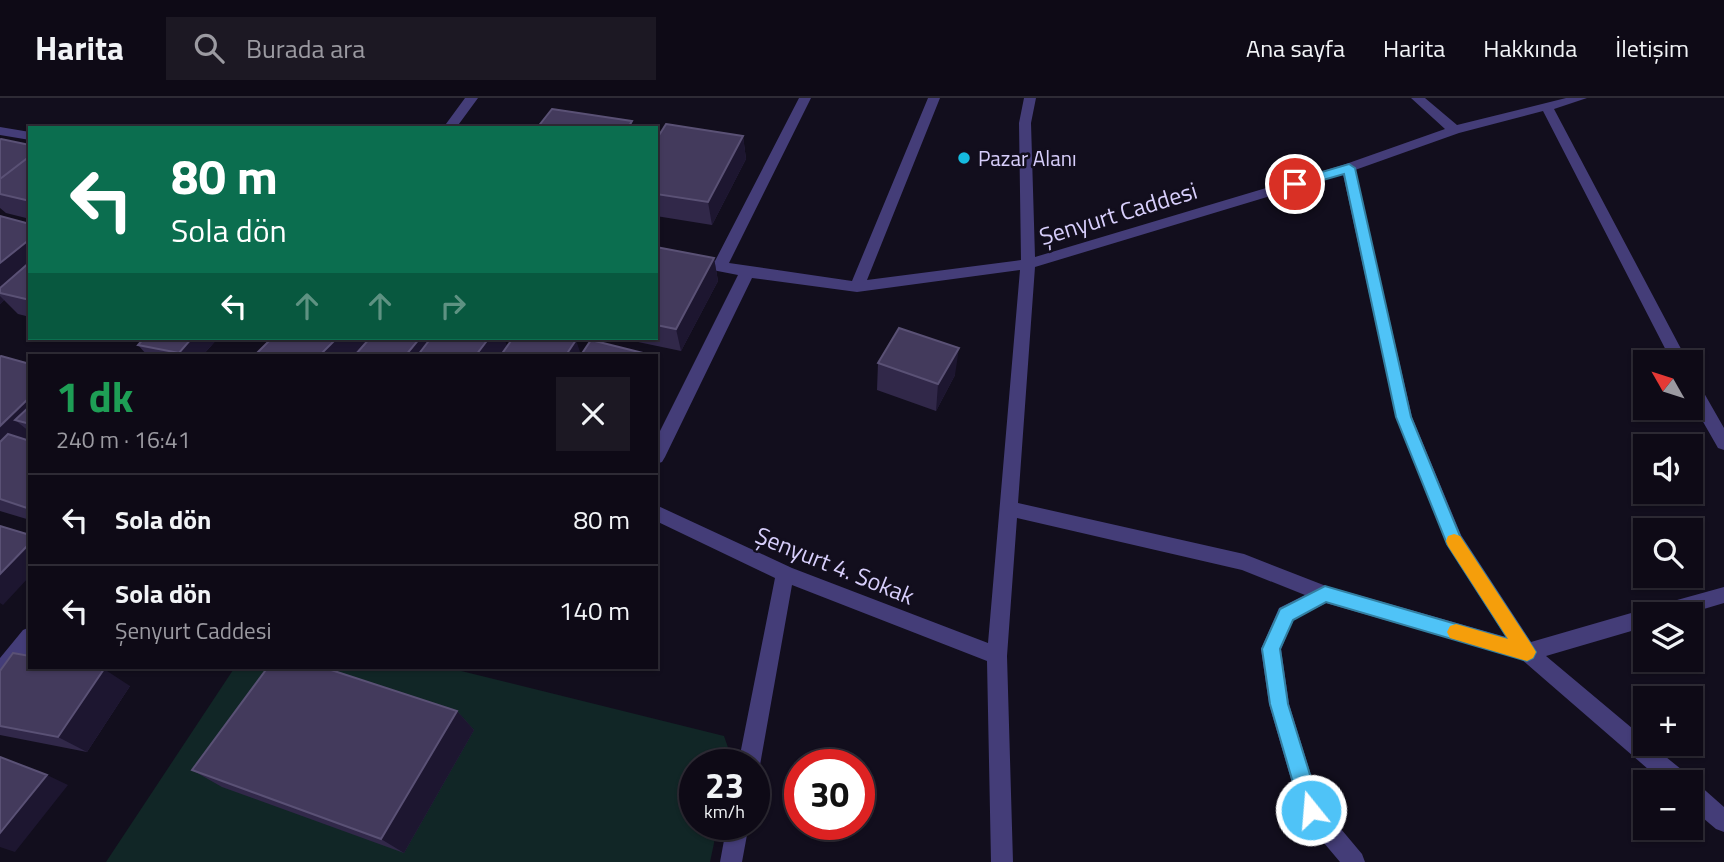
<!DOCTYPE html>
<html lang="tr">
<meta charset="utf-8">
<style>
body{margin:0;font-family:"Titillium Web",sans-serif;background:#1c1823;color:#f1f3f6;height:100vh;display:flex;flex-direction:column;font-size:26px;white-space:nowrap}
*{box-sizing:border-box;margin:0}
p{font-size:23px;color:#9b9aa1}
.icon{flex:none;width:38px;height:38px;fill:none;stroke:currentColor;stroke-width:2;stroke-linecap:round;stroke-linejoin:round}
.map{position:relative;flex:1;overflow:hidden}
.sheet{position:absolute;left:28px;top:256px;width:630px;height:315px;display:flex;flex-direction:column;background:#0e0a16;border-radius:0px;box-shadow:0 2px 5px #0004,0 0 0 2px #2e2b35}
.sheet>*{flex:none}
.guide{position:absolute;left:28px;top:28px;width:630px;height:214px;border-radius:0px;box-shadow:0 2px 5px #0004,0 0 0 2px #2e2b35;background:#0b6e4f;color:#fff;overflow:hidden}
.needle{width:46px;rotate:309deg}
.tools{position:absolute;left:1633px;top:252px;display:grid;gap:14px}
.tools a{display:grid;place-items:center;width:70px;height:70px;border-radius:0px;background:#0e0a16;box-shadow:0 2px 5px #0004,0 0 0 2px #2e2b35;font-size:35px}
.speed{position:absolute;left:679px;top:651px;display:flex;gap:14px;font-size:35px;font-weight:700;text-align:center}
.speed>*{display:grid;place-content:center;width:91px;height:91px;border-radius:50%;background:#0e0a16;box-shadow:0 2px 5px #0004,0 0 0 2px #2e2b35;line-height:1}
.speed small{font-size:18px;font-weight:400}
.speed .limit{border:10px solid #d22;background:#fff;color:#111}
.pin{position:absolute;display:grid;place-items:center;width:60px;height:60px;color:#fff;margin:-30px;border:4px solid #fff;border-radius:50%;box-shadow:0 2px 7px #0007}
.me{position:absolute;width:77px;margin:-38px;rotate:343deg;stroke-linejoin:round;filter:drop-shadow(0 0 5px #0008)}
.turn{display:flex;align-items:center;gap:24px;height:147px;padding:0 28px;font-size:32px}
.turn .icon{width:91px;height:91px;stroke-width:2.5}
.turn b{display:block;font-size:49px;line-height:60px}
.lanes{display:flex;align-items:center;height:66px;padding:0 28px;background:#0003;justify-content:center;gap:35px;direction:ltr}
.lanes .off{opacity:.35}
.round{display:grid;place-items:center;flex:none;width:74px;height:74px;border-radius:0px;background:#1c1823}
.headline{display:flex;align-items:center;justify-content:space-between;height:119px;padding:0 28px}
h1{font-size:42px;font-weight:700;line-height:52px;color:#1e9e55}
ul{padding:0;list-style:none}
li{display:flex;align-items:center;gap:21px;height:91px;padding:0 28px;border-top:2px solid #2e2b35}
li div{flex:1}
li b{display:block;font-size:26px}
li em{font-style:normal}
header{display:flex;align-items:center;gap:42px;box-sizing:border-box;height:98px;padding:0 35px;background:#0e0a16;border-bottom:2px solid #2e2b35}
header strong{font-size:33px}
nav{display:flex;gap:38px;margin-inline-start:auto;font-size:24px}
.search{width:490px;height:63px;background:#1c1823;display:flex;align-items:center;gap:18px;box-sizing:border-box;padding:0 24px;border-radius:0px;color:#9b9aa1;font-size:26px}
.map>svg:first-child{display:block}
.green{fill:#112626}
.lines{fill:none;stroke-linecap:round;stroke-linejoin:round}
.minor{fill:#443d78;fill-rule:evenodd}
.wall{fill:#312849}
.shaded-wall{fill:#1d1630}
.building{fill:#433a5c;stroke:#5a5175;stroke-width:2}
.route{fill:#4fc3f7;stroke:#337fa1;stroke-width:2}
.slow{fill:#f59e0b}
.poi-dot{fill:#15bbe0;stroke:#120e1d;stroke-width:2.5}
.labels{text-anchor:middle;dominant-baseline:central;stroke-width:5;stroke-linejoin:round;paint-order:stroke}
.far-poi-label{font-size:21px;fill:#d7cefb;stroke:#120e1d;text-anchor:start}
.street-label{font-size:24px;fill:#d7cefb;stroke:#120e1d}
</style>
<header>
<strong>Harita</strong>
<div class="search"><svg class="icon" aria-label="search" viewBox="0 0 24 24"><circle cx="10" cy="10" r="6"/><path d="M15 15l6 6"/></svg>Burada ara</div>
<nav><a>Ana sayfa</a><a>Harita</a><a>Hakkında</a><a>İletişim</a></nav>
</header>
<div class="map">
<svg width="1724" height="764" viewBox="0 0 1724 764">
<rect width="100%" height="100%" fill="#120e1d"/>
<path class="green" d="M235,569H445L724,638L732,661L730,667H695V726H718L710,764H106Z"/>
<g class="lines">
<path class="minor" d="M465,0H478L456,30H443Z
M799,0H811L729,165L852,183L928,0H940L867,182L1021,162L1019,25L1024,0H1036L1031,25L1035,159L1343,67L1445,31L1411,0H1425L1457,27L1566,0H1587L1554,11L1688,264H1672L1543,13L1459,35L1355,72L1412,319L1461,437L1531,544L1645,511L1651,513L1659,507L1724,489V505L1687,516H1645V529L1546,558L1645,641V646H1650L1687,676L1689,683L1698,686L1724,709V734L1716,731L1690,709V684H1663L1521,561L1326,505L1293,522L1281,551L1289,606L1320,706L1362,756L1365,764H1340L1303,720L1300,712L1269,606L1261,551L1279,510L1305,497L1242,472L1017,420L1007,558L1013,764H991L987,563L792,487L760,667L754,675V667H738L775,480L656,423V407L792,470L988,545L1020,172L857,194L752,180L665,359L662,364L656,366V341L738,177L656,161V151L715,163ZM1343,76L1396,319L1447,447L1506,539L1326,488L1244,456L1018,405L1035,169Z
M0,29L30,34V42L0,37Z
M1690,279L1696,281L1724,330V352L1718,350L1690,301Z
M30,529V553L7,582L0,584V560L23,532Z
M727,726H749L742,764H720Z"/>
</g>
<path class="wall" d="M743,38L746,61L712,127L656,118V42Z
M0,42L30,47V121L6,115L0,110Z
M0,118L30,126V219L18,216L4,202L0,206Z
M656,149L714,160L718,183L681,253L619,240H656Z
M218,240L203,257H147L138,247Z
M0,259L30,266V422L0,413Z
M878,265L955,277L936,313L877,292Z
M0,573L130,588L87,654L0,637Z
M457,613L474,632L404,755L222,689L192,672Z"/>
<path class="shaded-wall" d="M743,38L746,61L712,127L708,104Z
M30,141V181L0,195V165Z
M714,160L718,183L681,253L676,231Z
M0,198L4,202L0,206Z
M192,240H218L203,257H181L179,255Z
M337,240H370L355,257H320Z
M420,240H441L427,257H406Z
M489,240H504L508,250L503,257H476Z
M576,242L581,257H566Z
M959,250L955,277L936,313L938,286Z
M30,299V326L15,322L30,334V344L0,374V328Z
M30,445V478L3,507L0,505V476Z
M104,571L130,588L87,654L58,639Z
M457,613L474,632L404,755L381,741Z
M47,677L68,687L15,754L0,749V735Z"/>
<path class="building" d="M552,11L632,23L628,30H537Z
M666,26L743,38L708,104L656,96V42Z
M1,41L30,47V58L0,81V42Z
M30,58V103L0,96V81Z
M0,118L30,126V141L0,165Z
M656,149L714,160L676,231L656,227Z
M30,164V202L0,195V190Z
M899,230L959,250L938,286L878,265Z
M144,240H192L179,255L138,247Z
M272,240H337L320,257L256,256Z
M370,240H420L406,257H355Z
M431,240H489L476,257H418Z
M513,240H565L576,242L566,257H501Z
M591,242L651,257H581Z
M1,258L30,266V299L0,328V259Z
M30,308V326L15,322Z
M8,336L30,343V411L0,401V344Z
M0,428L30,437V445L0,476Z
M13,555L30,558V569H89L104,571L58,639L0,628V573Z
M268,569H322L457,613L381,741L192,672Z
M0,659L47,677L0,735Z"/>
<path class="route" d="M1349,66L1355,70L1411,319L1460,438L1536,554L1533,560L1527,563L1326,504L1293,522L1280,551L1288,606L1321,712L1318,719L1311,722L1304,719L1301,712L1270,606L1262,551L1280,511L1325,488L1508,541L1447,446L1396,319L1344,76L1295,90L1289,86L1291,83Z"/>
<path class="slow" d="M1454,436L1460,438L1533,549L1536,554L1533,560L1527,563L1450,540L1447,534L1450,528L1456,526L1508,541L1448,448L1446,443L1448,438Z"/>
<circle class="poi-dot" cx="964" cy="60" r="7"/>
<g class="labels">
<g class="far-poi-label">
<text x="978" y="60">Pazar Alanı</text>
</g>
<g class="street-label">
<text transform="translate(1118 115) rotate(-17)">Şenyurt Caddesi</text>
<text transform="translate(835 467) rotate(22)">Şenyurt 4. Sokak</text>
</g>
</g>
</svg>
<div class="tools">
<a><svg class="needle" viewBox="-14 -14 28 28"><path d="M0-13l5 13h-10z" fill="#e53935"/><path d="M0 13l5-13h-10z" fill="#9b9aa1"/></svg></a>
<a><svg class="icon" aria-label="sound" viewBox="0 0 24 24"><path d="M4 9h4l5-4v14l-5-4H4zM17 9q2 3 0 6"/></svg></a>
<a><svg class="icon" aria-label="search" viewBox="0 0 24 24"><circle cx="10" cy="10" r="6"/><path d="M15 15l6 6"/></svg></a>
<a><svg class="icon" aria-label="layers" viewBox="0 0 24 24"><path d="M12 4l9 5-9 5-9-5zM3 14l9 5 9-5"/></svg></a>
<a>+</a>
<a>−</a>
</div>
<div class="speed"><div>23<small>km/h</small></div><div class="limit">30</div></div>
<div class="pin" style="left:1295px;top:86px;background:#d93025"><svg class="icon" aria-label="arrive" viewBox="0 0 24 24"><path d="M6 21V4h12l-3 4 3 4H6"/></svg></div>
<svg class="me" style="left:1311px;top:712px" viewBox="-20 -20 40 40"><circle r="17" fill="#4fc3f7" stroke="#fff" stroke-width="3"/><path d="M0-11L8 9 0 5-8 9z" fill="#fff"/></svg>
<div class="guide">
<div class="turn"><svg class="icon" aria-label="left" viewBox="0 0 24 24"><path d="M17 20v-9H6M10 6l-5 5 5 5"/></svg><div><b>80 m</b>Sola dön</div></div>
<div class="lanes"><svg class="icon" aria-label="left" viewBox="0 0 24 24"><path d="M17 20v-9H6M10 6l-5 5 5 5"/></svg><svg class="icon off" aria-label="ahead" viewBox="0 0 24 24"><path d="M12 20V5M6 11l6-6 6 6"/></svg><svg class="icon off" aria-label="ahead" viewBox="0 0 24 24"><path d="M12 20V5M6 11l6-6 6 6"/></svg><svg class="icon off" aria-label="right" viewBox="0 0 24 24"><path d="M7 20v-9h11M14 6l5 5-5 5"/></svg></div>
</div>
<section class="sheet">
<div class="headline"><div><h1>1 dk</h1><p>240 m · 16:41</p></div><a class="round"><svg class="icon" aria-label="close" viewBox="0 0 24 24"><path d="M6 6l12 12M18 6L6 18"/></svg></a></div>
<ul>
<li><svg class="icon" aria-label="left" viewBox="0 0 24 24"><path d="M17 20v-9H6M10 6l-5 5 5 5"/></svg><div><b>Sola dön</b></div><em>80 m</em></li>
<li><svg class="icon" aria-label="left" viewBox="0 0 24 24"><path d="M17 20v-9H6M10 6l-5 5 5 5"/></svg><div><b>Sola dön</b><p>Şenyurt Caddesi</p></div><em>140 m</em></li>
</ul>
</section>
</div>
